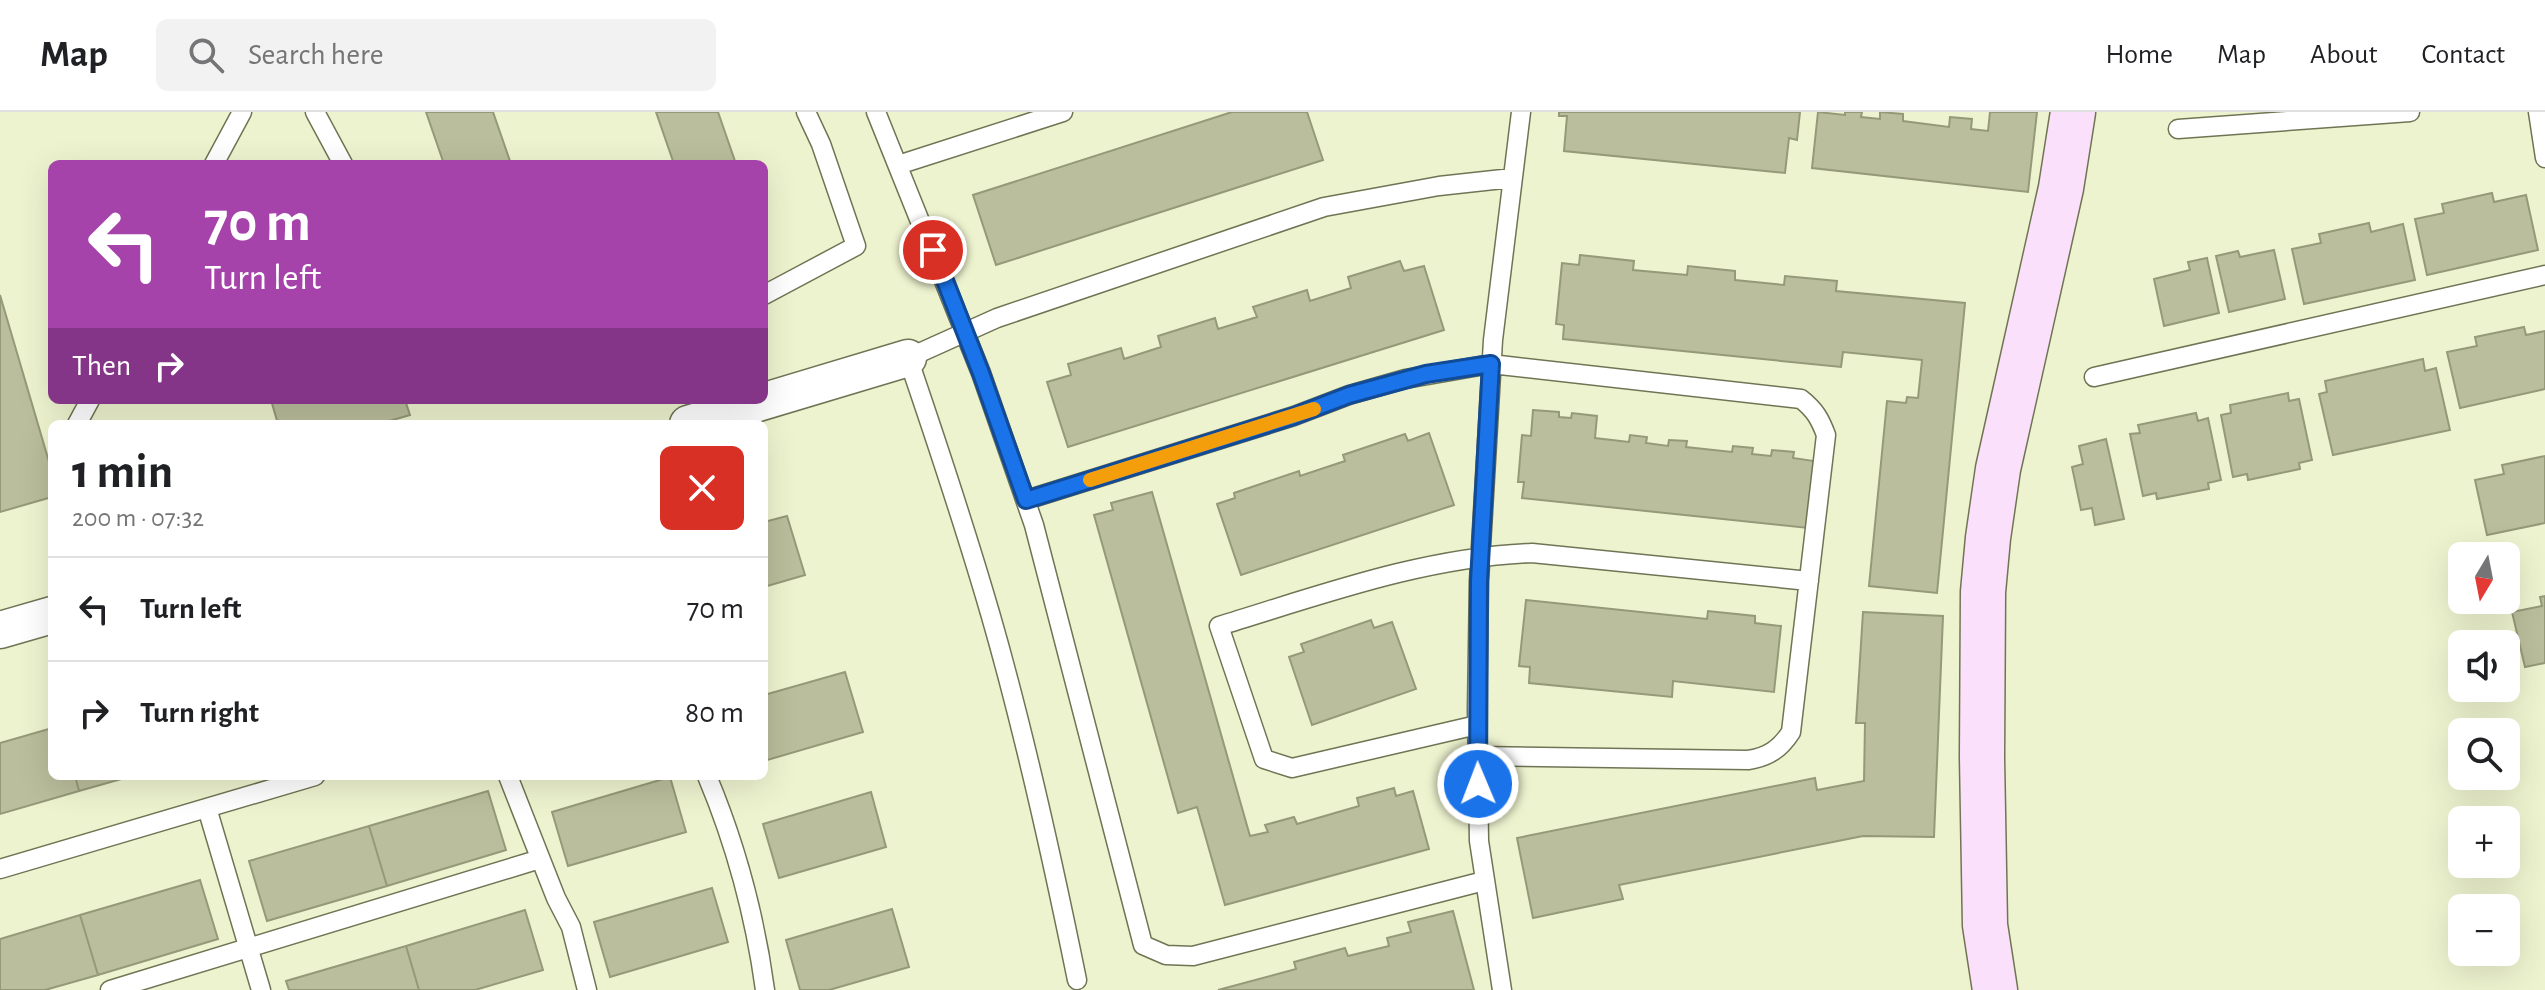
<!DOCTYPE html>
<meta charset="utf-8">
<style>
body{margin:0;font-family:"Alegreya Sans",sans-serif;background:#f2f2f2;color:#202124;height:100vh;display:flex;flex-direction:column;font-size:30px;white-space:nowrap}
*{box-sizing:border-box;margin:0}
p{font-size:26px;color:#757577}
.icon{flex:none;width:44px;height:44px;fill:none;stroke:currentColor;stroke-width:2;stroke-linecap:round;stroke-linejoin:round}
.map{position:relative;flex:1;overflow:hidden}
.drawer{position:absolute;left:48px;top:308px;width:720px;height:360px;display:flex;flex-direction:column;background:#fff;border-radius:12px;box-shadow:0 8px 32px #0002}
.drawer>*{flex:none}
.top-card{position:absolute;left:48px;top:48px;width:720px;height:244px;border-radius:12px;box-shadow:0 8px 32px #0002;background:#a543aa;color:#fff;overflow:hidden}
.needle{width:52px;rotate:190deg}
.fabs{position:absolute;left:2448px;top:430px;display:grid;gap:16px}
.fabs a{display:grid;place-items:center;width:72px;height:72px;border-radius:12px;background:#fff;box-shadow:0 8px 32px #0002;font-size:40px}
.pin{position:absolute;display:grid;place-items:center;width:68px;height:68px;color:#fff;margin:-34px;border:4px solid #fff;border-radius:50%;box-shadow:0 2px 8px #0007}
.me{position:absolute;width:88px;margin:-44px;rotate:359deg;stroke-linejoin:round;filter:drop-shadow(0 0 6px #0008)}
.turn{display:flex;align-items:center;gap:28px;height:168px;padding:0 24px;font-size:36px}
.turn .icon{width:104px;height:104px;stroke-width:2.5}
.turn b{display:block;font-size:56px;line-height:68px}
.then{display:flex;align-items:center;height:76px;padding:0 24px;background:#0003;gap:16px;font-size:30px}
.round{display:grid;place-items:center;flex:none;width:84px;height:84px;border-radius:12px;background:#f2f2f2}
.summary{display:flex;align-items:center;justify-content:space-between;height:136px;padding:0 24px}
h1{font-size:48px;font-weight:700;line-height:60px}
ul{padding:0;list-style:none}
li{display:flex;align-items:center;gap:24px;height:104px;padding:0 24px;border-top:2px solid #e0e0e0}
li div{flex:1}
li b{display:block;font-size:30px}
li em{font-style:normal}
header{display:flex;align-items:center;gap:48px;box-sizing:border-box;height:112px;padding:0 40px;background:#fff;border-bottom:2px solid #e0e0e0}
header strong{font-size:38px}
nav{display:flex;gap:44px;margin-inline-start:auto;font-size:28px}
.search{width:560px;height:72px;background:#f2f2f2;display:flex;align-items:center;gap:20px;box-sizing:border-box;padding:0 28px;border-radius:12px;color:#757577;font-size:30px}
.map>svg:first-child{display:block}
.building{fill:#babe9c;stroke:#959978;stroke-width:2}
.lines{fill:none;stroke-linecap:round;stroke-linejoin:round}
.lane-casing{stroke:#707454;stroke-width:21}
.street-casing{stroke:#707454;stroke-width:39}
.secondary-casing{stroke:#707454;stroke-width:47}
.lane{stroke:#fff;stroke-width:18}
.street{stroke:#fff;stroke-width:36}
.secondary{stroke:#fbe0fc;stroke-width:44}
.route-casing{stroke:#114b97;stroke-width:20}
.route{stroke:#1a73e8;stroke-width:14}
.slow{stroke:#f59e0b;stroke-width:14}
</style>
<header>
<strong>Map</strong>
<div class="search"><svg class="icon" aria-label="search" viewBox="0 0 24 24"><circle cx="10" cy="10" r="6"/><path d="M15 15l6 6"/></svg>Search here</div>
<nav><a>Home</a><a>Map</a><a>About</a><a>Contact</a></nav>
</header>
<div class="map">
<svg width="2545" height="878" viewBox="0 0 2545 878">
<rect width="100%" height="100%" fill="#eef3cf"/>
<path class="building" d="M426,0H493L511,52H444Z
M656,0H718L736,52H674Z
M1232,0H1307L1323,48L996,153L973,83Z
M1559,0H1800L1797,28L1789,26L1785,61L1564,39L1567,4H1559Z
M1818,0L1845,3V0H1862L1861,5L1880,7V0L1903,2V9L1949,15L1950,5L1972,7L1971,17L1988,19L1990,0H2037L2028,80L1812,56Z
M2492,81L2494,90L2526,83L2538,138L2427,163L2415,107L2444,101L2442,92Z
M2369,111L2371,120L2403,112L2415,168L2304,192L2292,137L2321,131L2319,122Z
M2274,138L2285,187L2229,200L2216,144L2238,139L2240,145Z
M1580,143L1634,149L1633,158L1687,163L1688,154L1735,159V168L1784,173L1785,164L1837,169L1836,179L1965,191L1937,481L1869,474L1887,289L1906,291L1907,285L1918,286L1922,248L1843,240L1841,255L1563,227L1564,213L1556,212L1562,151L1579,153Z
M2207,146L2219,201L2164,214L2154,167L2190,158L2188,150Z
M1400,149L1404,159L1424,154L1444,218L1068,335L1047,270L1071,263L1068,252L1121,236L1124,247L1161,235L1158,224L1215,206L1218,217L1257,205L1253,195L1307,178L1310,189L1351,176L1348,165Z
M0,183L52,360V385L0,400Z
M2524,215L2526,223L2545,219V277L2460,296L2447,240L2477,234L2475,225Z
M2423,247L2425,259L2436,256L2450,318L2333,343L2319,282L2327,280L2325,269Z
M2288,281L2289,289L2299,287L2312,348L2299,351L2300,357L2248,368L2247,362L2233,365L2221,303L2231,301L2230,293Z
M271,288H405L410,303L379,312H278Z
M1533,298L1559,300V305L1571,306L1572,301L1597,304L1595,326L1629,330L1630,323L1647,325L1646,331L1668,334L1669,328L1687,329L1686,335L1732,340L1733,334L1753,336L1752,342L1771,344L1772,338L1794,340L1793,346L1814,349L1808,416L1522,386L1524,370H1518L1522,323L1531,324Z
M2196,301L2198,309L2208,306L2221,368L2208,371L2209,377L2157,387L2156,381L2143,384L2130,322L2140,321L2138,313Z
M1429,321L1454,393L1241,463L1217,392L1235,386L1234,381L1299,359L1300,364L1345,349L1343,343L1405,322L1408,329Z
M2106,327L2124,407L2095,413L2092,396L2081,398L2072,355L2083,352L2079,334Z
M2545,344V411L2487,423L2475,368L2504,362L2502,353Z
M1152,380L1250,724L1268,720L1265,713L1294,705L1297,712L1359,694L1357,686L1394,676L1396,684L1413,679L1429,737L1225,793L1197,695L1178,701L1094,403L1113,398L1111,391Z
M787,404L805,463L764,475V410Z
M2545,484V551L2525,555L2512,500L2542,494L2540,485Z
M1526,488L1707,507L1708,499L1755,504V511L1781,514L1774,580L1673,569L1672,585L1529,571L1530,555L1519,554Z
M1863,500L1943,504L1934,725L1863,724L1619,773L1623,787L1533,806L1517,726L1815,666L1817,678L1864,669L1865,611H1856Z
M1371,508L1374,516L1392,510L1416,577L1312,613L1289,545L1304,540L1301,532Z
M845,560L863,620L764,649V583Z
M52,616V664H75L79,679L0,702V631Z
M75,664H132L79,679Z
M670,665L686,720L568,754L552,700Z
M488,679L506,738L387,774L369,714Z
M871,680L886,735L779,766L763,712Z
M369,714L387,774L267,809L249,749Z
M200,768L218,827L98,863L80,803Z
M712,776L728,830L610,865L594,810Z
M892,797L909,855L829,878H800L786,828Z
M525,798L543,858L475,878H419L406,834Z
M1453,799L1474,878H1218L1296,857L1294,850L1345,836L1348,844L1389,834L1387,826L1411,820L1408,810Z
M80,803L98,863L45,878H0V827Z
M406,834L419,878H289L286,869Z"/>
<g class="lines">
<g class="lane-casing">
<path id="lane" d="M315,0L343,52
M876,0L981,261L1034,413L1143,833L1166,843L1193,844L1484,769
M2538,0L2545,46
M2178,17L2410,0
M214,52L242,0
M898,53L1063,0
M764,183L856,134L821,32L806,0
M2094,265L2545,163
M77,312L90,288
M1026,388L1294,304L1349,283L1405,267L1491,252L1801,287C1815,298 1820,307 1826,323L1791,620C1780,637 1768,645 1748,648L1478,644
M1477,613L1292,656L1264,647L1219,514C1321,483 1424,445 1532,441L1809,469
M508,664L556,786L571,815L587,878
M707,664C736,733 755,804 765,878
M207,696L261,878
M0,757L315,664
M1077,868C1052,745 1025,622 990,501C965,415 937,331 908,246L997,206L1324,95L1439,74L1512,66
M110,878L540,747
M1502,878L1479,729L1477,598L1479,469L1493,228L1521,0"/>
</g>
<g class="street-casing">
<path id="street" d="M688,312L908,246
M0,518L52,503"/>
</g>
<g class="secondary-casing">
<path id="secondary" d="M1995,878L1985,813L1982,645L1983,480L1988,426L1998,357L2061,76L2073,0"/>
</g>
<use href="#lane" class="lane"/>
<use href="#street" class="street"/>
<use href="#secondary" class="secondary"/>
</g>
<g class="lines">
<g class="route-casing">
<path id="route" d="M933,138L981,261L1026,388L1294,304L1349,283L1426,262L1491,252L1479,469L1478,672"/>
</g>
<use href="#route" class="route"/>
<path class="slow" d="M1090,368L1314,297"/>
</g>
</svg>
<div class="fabs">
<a><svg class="needle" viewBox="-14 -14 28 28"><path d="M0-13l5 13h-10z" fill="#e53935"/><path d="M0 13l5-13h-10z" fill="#757577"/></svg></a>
<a><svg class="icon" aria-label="sound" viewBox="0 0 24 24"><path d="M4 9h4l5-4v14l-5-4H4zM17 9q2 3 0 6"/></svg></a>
<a><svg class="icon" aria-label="search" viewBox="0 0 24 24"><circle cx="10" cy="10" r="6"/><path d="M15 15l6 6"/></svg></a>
<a>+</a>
<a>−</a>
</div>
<div class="pin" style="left:933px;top:138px;background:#d93025"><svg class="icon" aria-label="arrive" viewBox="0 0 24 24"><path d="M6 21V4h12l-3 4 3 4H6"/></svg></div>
<svg class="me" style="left:1478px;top:672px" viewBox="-20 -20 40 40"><circle r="17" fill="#1a73e8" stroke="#fff" stroke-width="3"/><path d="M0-11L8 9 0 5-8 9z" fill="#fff"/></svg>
<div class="top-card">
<div class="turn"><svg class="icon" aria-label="left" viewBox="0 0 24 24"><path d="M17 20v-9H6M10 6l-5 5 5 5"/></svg><div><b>70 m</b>Turn left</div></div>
<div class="then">Then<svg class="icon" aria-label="right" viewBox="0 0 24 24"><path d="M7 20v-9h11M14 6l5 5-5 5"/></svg></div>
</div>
<section class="drawer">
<div class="summary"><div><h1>1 min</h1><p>200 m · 07:32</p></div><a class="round" style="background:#d93025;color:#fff"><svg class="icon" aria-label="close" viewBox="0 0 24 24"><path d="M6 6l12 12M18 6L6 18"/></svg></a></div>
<ul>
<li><svg class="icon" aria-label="left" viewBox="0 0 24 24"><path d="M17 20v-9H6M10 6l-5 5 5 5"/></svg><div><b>Turn left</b></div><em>70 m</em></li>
<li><svg class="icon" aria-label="right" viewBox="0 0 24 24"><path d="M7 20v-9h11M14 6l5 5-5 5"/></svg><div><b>Turn right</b></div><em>80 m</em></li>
</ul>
</section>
</div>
